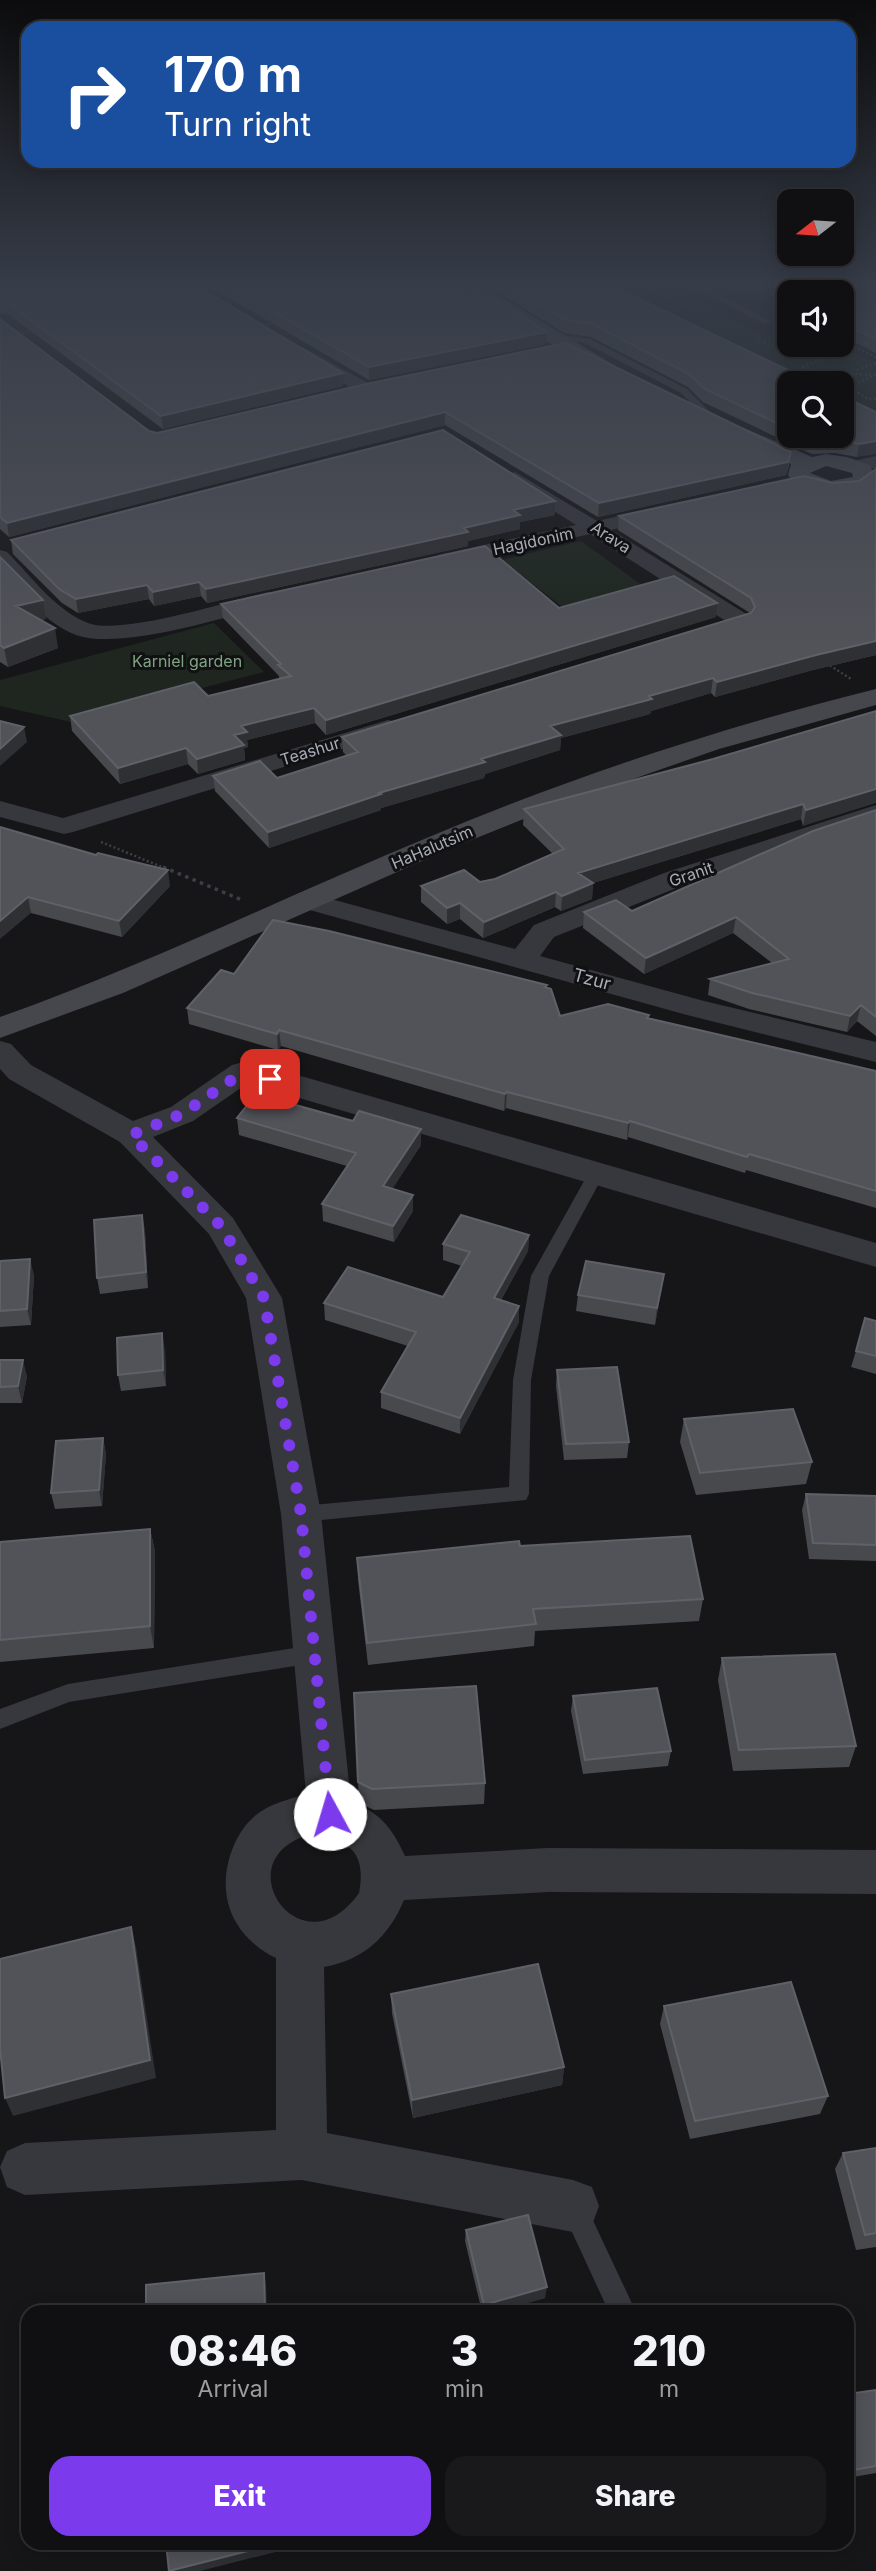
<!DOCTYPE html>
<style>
body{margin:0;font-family:Inter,sans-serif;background:#19191b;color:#f1f3f6;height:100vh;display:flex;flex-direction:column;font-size:26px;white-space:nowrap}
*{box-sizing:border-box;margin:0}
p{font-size:23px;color:#9c9d9f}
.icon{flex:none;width:38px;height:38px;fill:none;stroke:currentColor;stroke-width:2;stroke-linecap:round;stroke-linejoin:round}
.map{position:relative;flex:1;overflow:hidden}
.panel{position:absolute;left:21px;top:2305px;width:833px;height:245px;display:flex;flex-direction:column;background:#101012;border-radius:21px;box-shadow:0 4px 18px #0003,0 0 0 2px #303032}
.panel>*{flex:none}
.hud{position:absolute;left:21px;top:21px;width:835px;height:147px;border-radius:21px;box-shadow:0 4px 18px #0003,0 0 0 2px #303032;background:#1a4fa0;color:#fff;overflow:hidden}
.needle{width:46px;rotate:253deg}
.buttons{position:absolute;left:777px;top:189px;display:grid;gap:14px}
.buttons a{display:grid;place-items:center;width:77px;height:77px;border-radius:14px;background:#101012;box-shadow:0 4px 18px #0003,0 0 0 2px #303032;font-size:35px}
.pin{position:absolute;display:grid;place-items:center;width:60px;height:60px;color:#fff;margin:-30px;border-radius:14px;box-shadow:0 4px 10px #0006}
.me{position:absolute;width:77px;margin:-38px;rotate:354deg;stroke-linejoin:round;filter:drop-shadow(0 0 5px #0008)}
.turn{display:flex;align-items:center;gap:24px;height:147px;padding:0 28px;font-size:32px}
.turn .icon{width:91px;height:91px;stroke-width:2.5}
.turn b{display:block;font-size:49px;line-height:60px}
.eta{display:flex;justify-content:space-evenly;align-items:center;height:119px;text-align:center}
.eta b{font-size:42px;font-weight:800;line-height:49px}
.button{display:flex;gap:14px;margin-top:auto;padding:14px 28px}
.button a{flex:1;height:80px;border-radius:21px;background:#7c3aed;color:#fff;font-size:28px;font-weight:800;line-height:80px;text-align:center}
.button a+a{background:#19191b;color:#f1f3f6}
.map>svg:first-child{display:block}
.green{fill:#1e261f}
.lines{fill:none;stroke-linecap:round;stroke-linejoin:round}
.path-far1{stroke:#3d3f44;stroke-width:2.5;stroke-dasharray:2 2.5;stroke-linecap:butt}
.path{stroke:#3d3f44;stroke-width:3.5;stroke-dasharray:3.5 4.5;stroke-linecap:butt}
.lane{fill:#37383d;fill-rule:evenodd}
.street{fill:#37383d;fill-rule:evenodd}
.secondary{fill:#45474d;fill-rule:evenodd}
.wall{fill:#47494d}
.shaded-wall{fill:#2f3033}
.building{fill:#525359;stroke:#5f6168;stroke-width:2}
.route{stroke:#7c3aed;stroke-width:12;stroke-dasharray:0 21.6}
.labels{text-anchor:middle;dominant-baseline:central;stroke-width:6;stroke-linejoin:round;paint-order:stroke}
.far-street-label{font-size:16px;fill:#a8adb8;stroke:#111113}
.far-park-label{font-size:16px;fill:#7fa381;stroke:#111113}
.street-label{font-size:18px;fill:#a8adb8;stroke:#111113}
</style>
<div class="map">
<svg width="876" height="2571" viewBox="0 0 876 2571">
<rect width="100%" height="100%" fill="#161618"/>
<path class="green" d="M609,285H663L763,335L789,334V345H835L876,363V414L842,398V383H811Z
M581,541L650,591L569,612L502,560Z
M214,623L264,672L71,722L0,706V680Z"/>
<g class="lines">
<path class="path-far1" d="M645,285L688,306
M209,298L228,294
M258,326L277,322
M18,334L37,330
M759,341L795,353L819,347L837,354L801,367L821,372L875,375L849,387L868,399H876
M842,341L876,357
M857,370L876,363
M826,663L851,679
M101,842L167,869"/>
<path class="path" d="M163,867L242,900"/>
<path class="lane" d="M690,285H701L772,322L765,324Z
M549,333L590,339L687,389L716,418L708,420L681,393L585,343L546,338Z
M596,1168L604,1174L549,1276L531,1380L529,1494L526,1500L301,1522L294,1520L291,1514L294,1508L301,1506L509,1487L513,1380L531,1276L588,1174Z
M313,1645L320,1648L323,1654L320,1660L313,1663L69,1702L0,1729V1709L68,1684Z
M573,2193L582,2197L636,2312H609L560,2206L564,2197Z"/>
<path class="street" d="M302,347L372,385L375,389L366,394L360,393L296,356L293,352L296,348Z
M876,456V468L856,472L846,466L849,462Z
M515,472L597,521L664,506L671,508L674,512L671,516L611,530L748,615L751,620L748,625H732L590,534L446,566L438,565L435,560L438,555L576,525L508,482L505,478L508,474Z
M0,550L7,552C31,576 55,610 88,623C120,636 231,601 268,592L276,594L279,599L276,604C228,616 121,651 76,635C45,623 22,593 0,569Z
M388,720L397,722L400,727L397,732L73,832L64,834L0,817V801L63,818Z
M876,805V822L684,885L554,937L540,956L704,1001L876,1042V1062L687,1015L299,907L295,901L299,895L309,893L515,949L534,925L664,873Z
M0,1041L11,1044L31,1065L133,1121L171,1107L232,1065L243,1062L308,1078L876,1243V1267L248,1083L193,1121L153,1137L233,1218L282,1298L321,1514L351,1802C381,1813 392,1828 405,1856L548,1848L876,1850V1894L548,1892L404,1900C389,1936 364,1960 324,1967L327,2133L573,2180L592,2187L599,2206L592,2225L573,2232L302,2180L25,2195L7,2187L0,2167L7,2151L25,2143L276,2130V1958C231,1936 214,1892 234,1845C239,1834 246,1823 256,1815C269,1804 290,1799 306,1794L281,1514L246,1298L209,1234L120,1142L9,1079L0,1069ZM308,1835C348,1838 367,1851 359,1893C302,1974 223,1861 308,1835Z"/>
<path class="secondary" d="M459,285H481L619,368L609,374L602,372L562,351Z
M742,427L812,457L826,454L847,457L870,465L875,479C858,503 804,498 788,475L791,464L735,437L732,433L735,429ZM826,466L852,473L853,477L831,481L810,473Z
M876,689V705L719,749L556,806L449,849L123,993L0,1038V1017C147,965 286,896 429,837C574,776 723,727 876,689Z"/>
</g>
<path class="wall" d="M0,285L343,386L163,429L8,314L0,313Z
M207,285H465V292L546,344L369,380Z
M486,285H610L789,383V436H842L876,412L857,457L835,453L812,454L703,402L688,387L591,337L564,333Z
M728,285H876V353L842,336L843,326L842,325V292H789V295L775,287L745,293Z
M0,319L149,431L157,433L366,384L791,452L789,465L786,475L598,517L445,425L9,537L0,529Z
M876,464V655L813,670L715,697L711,693L651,711L650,714L561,738L560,750L485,774L484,778L381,808V810L269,848L215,791L213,776L277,778L347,756L343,752L342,737L750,613L618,530L619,516L833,483L859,481L875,470Z
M555,515L520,522V529L468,541V546L207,603L201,596L154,606L149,599L78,613L62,603L13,554L11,540Z
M0,557L46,619L41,620L58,648L8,667L0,662Z
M221,604L559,608L716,617L326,735L315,723L247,740L248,747L244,748L245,760L198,774L188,764L120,784L72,731L70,716L208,696L279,679V676L223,618Z
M876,711L803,826L801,819L593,883L592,899L561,911L555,907L483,938L460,919L447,924L421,902V886L480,882L495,879L553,854L523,825L524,809L713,759Z
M876,810V1036L857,1021L847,1032L749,1009L708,995L710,979L772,963L733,933L644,974L583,928L584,912L632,911Z
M0,827L170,886L122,937L31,913Z
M234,974L547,985V988L560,1016L648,1018L876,1071V1208L746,1170L745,1173L628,1137L627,1140L506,1108L504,1111L281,1046L278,1050L189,1024L187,1008Z
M237,1118L421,1145L392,1189L413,1211L394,1242L323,1221L322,1204L347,1166L239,1135Z
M142,1215L145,1231L148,1288L100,1294L97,1278Z
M529,1235L528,1251L501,1300L519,1322L460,1434L381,1408V1392L408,1346L325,1320L324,1303L443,1297L462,1266L443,1260V1244Z
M0,1261L34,1275L31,1325L0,1327Z
M664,1274L655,1325L576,1311L578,1295Z
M876,1321V1374L851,1367L856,1351Z
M165,1350L166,1386L121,1391L118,1375Z
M0,1360L27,1376L22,1403H0Z
M557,1370L629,1442L627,1458L564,1460L556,1386Z
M684,1419L812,1462L806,1484L696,1495L680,1442Z
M103,1438L106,1454L102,1506L55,1509L51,1493Z
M806,1494L876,1496V1561L809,1559L802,1510Z
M150,1529L155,1551L154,1648L0,1662V1542Z
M520,1546L703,1599L699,1621L535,1631L534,1646L368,1665L358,1580L357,1558Z
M722,1658L856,1746L849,1767L733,1771L718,1680Z
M573,1696L671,1751L668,1766L583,1774L571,1711Z
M358,1782L485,1783L484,1804L374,1810L359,1803Z
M391,1994L564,2067L562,2085L413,2118L392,2013Z
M664,2006L828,2096L820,2114L690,2139L660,2024Z
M876,2148V2247L856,2250L835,2169L843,2153Z
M466,2230L545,2298L494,2312H482L465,2241Z
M876,2390V2473L847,2478V2394Z"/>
<path class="shaded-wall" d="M746,285H775V287L745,293Z
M547,332L546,344L369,380V367Z
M343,373V386L163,429L161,416Z
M445,412V425L9,537L7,523Z
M876,441V454L857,457L859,444Z
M791,452L786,475L598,517L599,503Z
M555,501V515L520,522V529L468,541V546L207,603L206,589L464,528L513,510Z
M199,582L201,596L154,606L153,592Z
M147,585L149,599L78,613L76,599Z
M43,600L46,619L20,625L16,606Z
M717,603L716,617L326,735V720Z
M55,628L58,648L8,667L4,648Z
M876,641V655L813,670L715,697L717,682L816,655Z
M713,678L711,693L651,711L650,714L561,738L560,750L485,774L484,778L381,808V810L269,848L268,832L379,793L481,759L550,726Z
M314,708L315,723L247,740L248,747L244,748L245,760L198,774L197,759L234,735L241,726Z
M24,727L27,742L0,766V749Z
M186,748L188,764L120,784L118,768Z
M876,789V803L803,826L806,810Z
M803,804L801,819L593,883L592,899L561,911L562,896L578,873Z
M168,870L170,886L122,937L119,921Z
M556,892L555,907L483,938L484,922Z
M28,897L31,913L0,939V921Z
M460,903V919L447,924V908Z
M736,917L733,933L644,974L646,958Z
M861,1005L857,1021L847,1032L850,1016Z
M279,1030L281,1046L278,1050L277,1034Z
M507,1092L506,1108L504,1111L505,1094Z
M630,1121L628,1137L627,1140L628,1123Z
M421,1129V1145L384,1202L383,1186Z
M413,1195V1211L394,1242L393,1226Z
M142,1215L145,1231L148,1288L146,1272Z
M529,1235L528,1251L493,1314L494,1298Z
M30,1259L34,1275L31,1325L27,1309Z
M664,1274L661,1290L655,1325L657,1308Z
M519,1306V1322L460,1434V1418Z
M162,1333L165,1350L166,1386L163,1370Z
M23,1360L27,1376L22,1403L18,1386Z
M103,1438L106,1454L102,1506L99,1490Z
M150,1529L155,1551L154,1648L150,1626Z
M131,1927L136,1947L156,2078L13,2116L5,2098Z
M564,2067L562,2085L413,2118L412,2100Z
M264,2273L266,2284L267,2312H265Z
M547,2287L545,2298L494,2312H483L484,2305Z
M279,2543H311L200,2571H169Z"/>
<path class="building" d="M0,285H195L343,373L161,416L6,302L0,301Z
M227,285H453L470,295L497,300L547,332L369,367Z
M506,285H610L815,383H789V429L705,389L689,374L592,324L564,320Z
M795,285H876V339L843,324L859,322L842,312V292H807Z
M0,319L149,431L157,433L366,384L566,343L791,452L788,462L599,503L445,412L7,523L0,517Z
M842,396L876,412V441L859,444L837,439L814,441L804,436H842Z
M443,430L555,501L513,510L520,515L464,528L468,532L206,589L199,582L153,592L147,585L76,599L59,589L11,540Z
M876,469V641L816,655L717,682L713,678L649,696L652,699L550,726L561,735L481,759L485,762L379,793L381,794L268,832L213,776L260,761L277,778L358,752L342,737L751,613L755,607L751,598L619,516L804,476L833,483L859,481Z
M485,546L559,608L674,576L717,603L326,720L314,708L241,726L247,732L234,735L244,745L197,759L186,748L118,768L70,716L194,682L208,696L291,676L278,665L281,664L221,604Z
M0,557L43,600L16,606L55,628L4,648L0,645Z
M876,711V789L806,810L803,804L578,873L593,883L562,896L556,892L484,922L460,903L447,908L421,886L464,870L480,882L495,879L564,849L524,809L713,759Z
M0,721L24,727L0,749Z
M876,810V1017L861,1005L850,1016L752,993L710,979L789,959L736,917L646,958L584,912L616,900L632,911L813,831Z
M0,827L96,855L98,853L168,870L119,921L28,897L0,921Z
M273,920L329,931L547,985L545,987L551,989L560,1016L608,1004L649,1015L647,1018L876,1071V1191L749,1154L747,1157L630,1121L628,1123L507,1092L505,1094L279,1030L277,1034L187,1008L221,970L234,974Z
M256,1094L353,1121L359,1111L421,1129L383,1186L413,1195L393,1226L322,1204L356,1153L237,1118Z
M142,1215L146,1272L97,1278L94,1220Z
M461,1215L529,1235L494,1298L519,1306L460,1418L381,1392L416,1332L324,1303L348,1267L443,1297L470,1252L443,1244Z
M30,1259L27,1309L0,1311V1261Z
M586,1261L664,1274L657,1308L578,1295Z
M865,1318L876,1321V1356L856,1351Z
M162,1333L163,1370L118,1375L117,1338Z
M0,1360H23L18,1386L0,1387Z
M617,1367L629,1442L566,1444L557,1370Z
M793,1409L812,1462L700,1473L684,1419Z
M103,1438L99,1490L51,1493L56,1441Z
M806,1494L876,1496V1545L813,1543Z
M150,1529V1626L0,1640V1542Z
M690,1536L703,1599L533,1609L536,1624L367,1643L357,1558L519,1541L520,1546Z
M835,1654L856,1746L739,1750L722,1658Z
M476,1686L485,1783L372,1789L358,1782L354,1693Z
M657,1688L671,1751L585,1760L573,1696Z
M131,1927L150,2060L5,2098L0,2048V1959Z
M538,1964L564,2067L412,2100L391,1994Z
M791,1982L828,2096L695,2121L664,2006Z
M876,2148V2233L865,2235L843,2153Z
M528,2215L547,2287L484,2305L466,2230Z
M264,2273L265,2312H146V2285Z
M876,2390V2466L847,2471V2394Z
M166,2543H279L169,2571Z"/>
<linearGradient id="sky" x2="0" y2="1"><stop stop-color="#0c0c0d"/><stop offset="0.44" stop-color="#363c48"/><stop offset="1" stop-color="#363c48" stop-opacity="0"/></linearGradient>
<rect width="876" height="645" fill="url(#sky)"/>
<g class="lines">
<path class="route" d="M270,1079L243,1072L182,1114L131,1135L221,1226L264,1298L301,1514L330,1814"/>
</g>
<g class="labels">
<g class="far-street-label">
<text transform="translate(611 537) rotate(33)">Arava</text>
<text transform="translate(533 541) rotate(-12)">Hagidonim</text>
<text transform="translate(310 751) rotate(-17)">Teashur</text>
<text transform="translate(432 847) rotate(-23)">HaHalutsim</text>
<text transform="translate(691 874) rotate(-19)">Granit</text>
</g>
<g class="far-park-label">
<text x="187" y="661">Karniel garden</text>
</g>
<g class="street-label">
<text transform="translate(592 979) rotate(15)">Tzur</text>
</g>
</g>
</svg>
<div class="buttons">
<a><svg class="needle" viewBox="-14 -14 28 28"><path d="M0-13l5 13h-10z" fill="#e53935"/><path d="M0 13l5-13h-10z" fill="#9c9d9f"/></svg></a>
<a><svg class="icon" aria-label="sound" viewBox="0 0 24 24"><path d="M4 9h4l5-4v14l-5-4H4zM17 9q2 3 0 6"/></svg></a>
<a><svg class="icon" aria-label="search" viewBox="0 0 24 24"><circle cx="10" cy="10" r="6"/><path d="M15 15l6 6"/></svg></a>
</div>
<div class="pin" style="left:270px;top:1079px;background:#d93025"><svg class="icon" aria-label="arrive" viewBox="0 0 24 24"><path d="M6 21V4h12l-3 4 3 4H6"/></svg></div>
<svg class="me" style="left:330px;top:1814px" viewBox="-20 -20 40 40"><circle r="19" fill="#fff"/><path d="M0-13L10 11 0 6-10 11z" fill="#7c3aed"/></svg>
<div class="hud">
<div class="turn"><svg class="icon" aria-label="right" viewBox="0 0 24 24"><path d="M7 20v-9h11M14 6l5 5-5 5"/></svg><div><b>170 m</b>Turn right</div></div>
</div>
<section class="panel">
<div class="eta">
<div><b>08:46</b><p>Arrival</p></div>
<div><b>3</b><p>min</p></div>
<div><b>210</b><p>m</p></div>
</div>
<div class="button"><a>Exit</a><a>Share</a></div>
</section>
</div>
